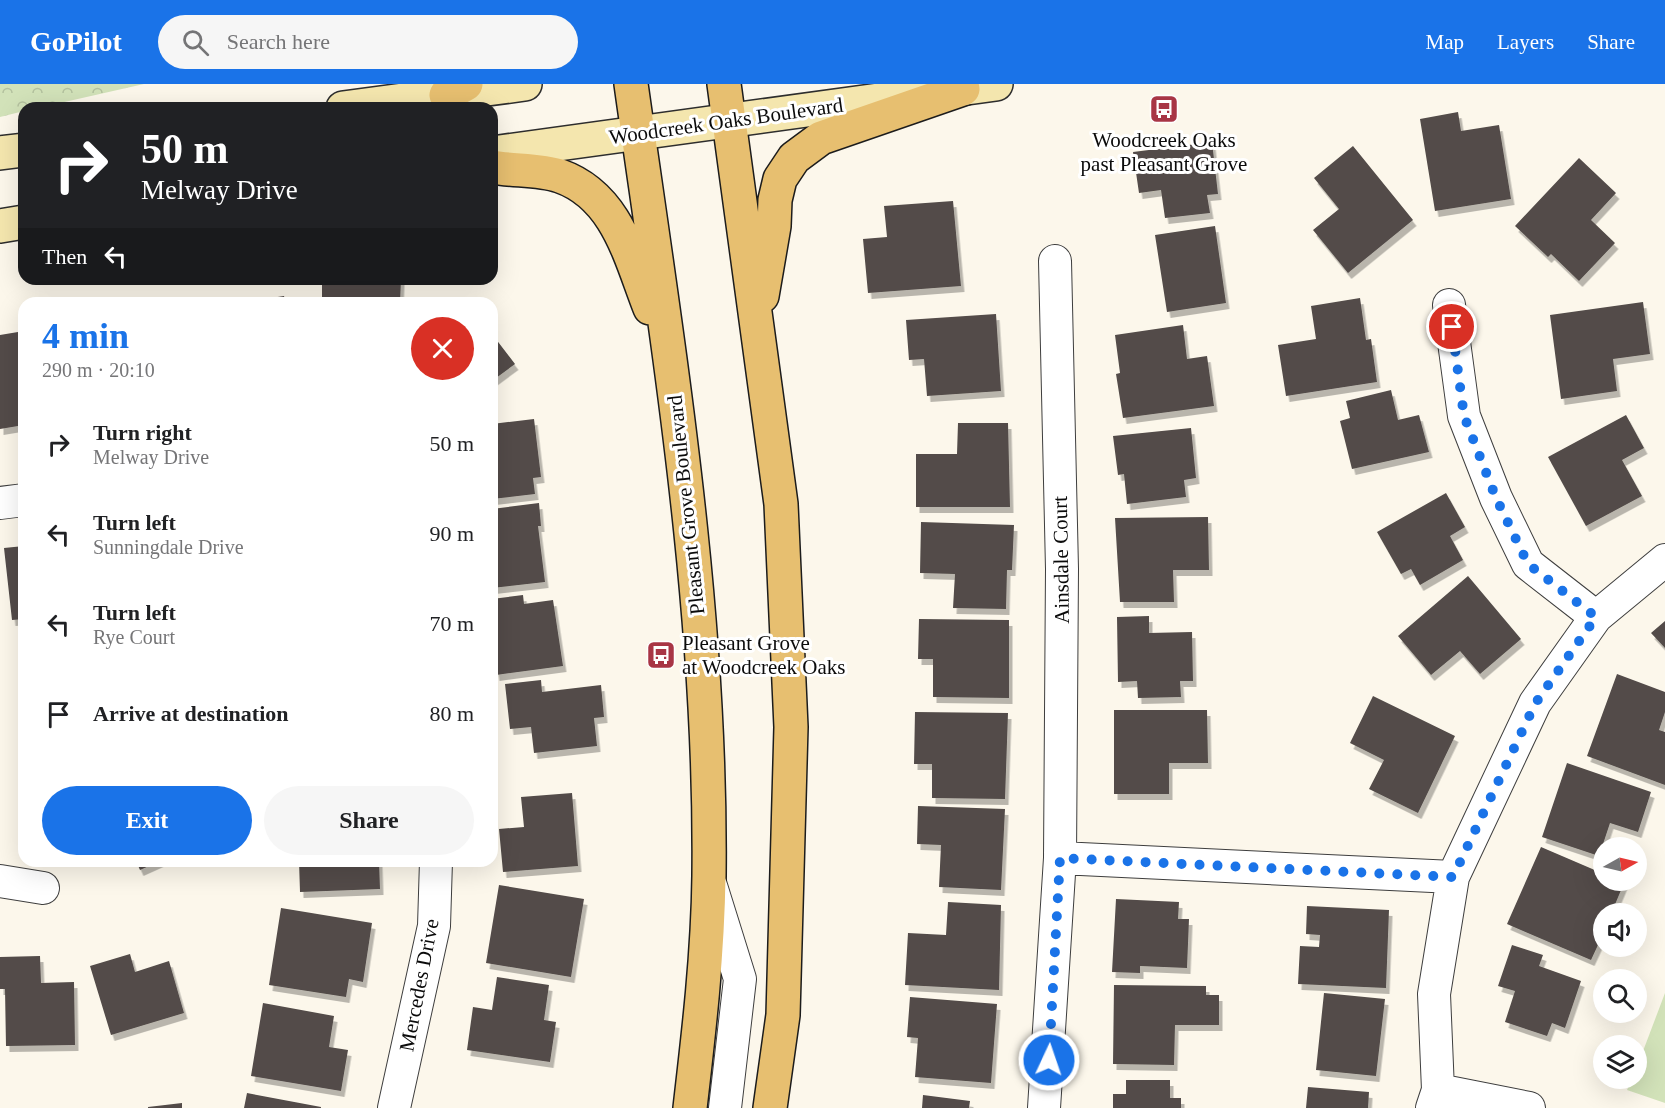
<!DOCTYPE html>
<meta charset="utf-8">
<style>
body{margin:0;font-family:Georgia,serif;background:#f6f6f6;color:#202124;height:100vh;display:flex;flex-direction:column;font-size:22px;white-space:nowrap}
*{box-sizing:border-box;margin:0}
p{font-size:20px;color:#757577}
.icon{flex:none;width:33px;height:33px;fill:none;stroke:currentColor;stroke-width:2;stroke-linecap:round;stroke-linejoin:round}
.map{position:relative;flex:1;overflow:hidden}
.sheet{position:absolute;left:18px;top:213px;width:480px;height:570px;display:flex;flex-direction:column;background:#fff;border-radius:18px;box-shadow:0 6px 24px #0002}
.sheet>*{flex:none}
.top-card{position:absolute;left:18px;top:18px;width:480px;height:183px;border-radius:18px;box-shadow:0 6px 24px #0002;background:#202124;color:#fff;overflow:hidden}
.needle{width:39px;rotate:82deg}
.tools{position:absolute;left:1593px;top:753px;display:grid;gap:12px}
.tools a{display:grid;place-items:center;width:54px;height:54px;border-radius:50%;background:#fff;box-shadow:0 6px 24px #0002;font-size:30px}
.pin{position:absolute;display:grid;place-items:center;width:51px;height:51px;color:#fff;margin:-26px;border:3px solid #fff;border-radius:50%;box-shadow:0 2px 6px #0007}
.me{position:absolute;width:66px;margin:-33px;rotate:3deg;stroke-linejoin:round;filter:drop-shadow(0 0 4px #0008)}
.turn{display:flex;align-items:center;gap:21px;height:126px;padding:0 24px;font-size:27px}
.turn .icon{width:78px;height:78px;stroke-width:2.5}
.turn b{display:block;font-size:42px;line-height:51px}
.then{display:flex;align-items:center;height:57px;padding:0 24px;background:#0003;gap:12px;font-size:22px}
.round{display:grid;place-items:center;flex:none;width:63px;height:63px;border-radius:32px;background:#f6f6f6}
.headline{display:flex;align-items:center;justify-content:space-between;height:102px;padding:0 24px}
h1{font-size:36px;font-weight:600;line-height:45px;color:#1a73e8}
.button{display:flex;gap:12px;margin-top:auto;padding:12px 24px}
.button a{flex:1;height:69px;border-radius:36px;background:#1a73e8;color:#fff;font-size:24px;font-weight:600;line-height:69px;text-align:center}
.button a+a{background:#f6f6f6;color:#202124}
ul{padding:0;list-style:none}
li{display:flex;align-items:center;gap:18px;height:90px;padding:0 24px}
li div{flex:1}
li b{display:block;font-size:22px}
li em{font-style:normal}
header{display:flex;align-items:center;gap:36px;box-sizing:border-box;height:84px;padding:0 30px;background:#1a73e8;color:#fff}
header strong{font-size:28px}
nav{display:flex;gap:33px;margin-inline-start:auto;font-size:21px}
.search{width:420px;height:54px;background:#f6f6f6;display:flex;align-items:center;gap:15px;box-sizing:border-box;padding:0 21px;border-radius:33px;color:#757577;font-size:22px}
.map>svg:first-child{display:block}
.grass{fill:#d2e2b9}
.park{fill:url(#park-crowns)}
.building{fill:#524b48;filter:url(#shadow)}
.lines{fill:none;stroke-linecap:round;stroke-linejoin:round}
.street-casing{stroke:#3e3e3e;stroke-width:34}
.secondary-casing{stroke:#2d2d2d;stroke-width:36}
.primary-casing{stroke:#1c1c1c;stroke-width:36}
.street{stroke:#fff;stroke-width:32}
.secondary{stroke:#f4e6ae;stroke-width:33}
.primary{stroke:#e7bf70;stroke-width:33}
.route{stroke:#1a73e8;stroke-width:10;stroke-dasharray:0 18}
.labels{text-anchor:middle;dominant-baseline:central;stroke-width:6;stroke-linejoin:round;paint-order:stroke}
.street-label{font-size:21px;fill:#0b0b0b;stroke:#fff}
.poi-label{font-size:21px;fill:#0b0b0b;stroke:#fff}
</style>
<header>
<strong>GoPilot</strong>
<div class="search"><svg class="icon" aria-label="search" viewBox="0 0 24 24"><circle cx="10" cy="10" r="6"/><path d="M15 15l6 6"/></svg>Search here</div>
<nav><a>Map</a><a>Layers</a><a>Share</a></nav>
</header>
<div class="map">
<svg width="1665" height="1024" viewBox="0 0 1665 1024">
<defs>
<pattern id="park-crowns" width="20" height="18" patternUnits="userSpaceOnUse" patternTransform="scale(1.5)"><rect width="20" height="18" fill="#d2e2b9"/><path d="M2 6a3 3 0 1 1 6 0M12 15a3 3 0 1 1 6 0" fill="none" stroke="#b3c19e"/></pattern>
<filter id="shadow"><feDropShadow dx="3.5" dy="6" stdDeviation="0" flood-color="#0004"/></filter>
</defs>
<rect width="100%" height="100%" fill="#fcf7eb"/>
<path class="grass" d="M1665,909V1019L1627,1006L1632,995L1636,994L1637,983Z"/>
<path class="park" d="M0,0H144L38,24H24V27L0,33Z"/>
<path class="building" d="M1458,28L1461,47L1499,41L1511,115L1435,127L1420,35Z
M1212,58L1218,110L1207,111L1210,129L1165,134L1161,106L1139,109L1133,68Z
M1353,62L1413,136L1348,189L1313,146L1339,125L1314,94Z
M1579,74L1616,109L1591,136L1615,159L1579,197L1551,170L1548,173L1515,142Z
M953,117L961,202L868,209L863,155L887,153L884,122Z
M1215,142L1226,219L1167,228L1155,151Z
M322,195H401L400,219H322Z
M284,212L286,219H245V218Z
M1360,214L1366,256L1371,255L1377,298L1286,312L1278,261L1316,255L1311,222Z
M1643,218L1650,270L1613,275L1617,307L1561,315L1550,231Z
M996,230L1001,307L927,312L924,275L909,276L906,236Z
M1183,241L1187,275L1207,272L1214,322L1123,334L1116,290L1120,289L1115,251Z
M24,247V341L0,345V251Z
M492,250L515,280L492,297Z
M1391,306L1398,336L1419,331L1429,368L1352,385L1340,337L1350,334L1346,317Z
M1626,331L1644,364L1622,376L1642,412L1586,442L1548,373Z
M534,335L541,393L533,394L535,410L492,415V340Z
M958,339H1008L1010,423H916V370H957Z
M1191,344L1196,394L1184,396L1186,413L1127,420L1124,390L1118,391L1113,352Z
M1446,409L1465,443L1450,452L1463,476L1420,501L1411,485L1401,490L1377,448Z
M539,419L541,442H538L545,498L492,504V425Z
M1208,433L1209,486H1173L1174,518H1120L1115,434Z
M921,438L1014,441L1012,486H1007L1006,525L953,524L955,490L920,489Z
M24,462V535L12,536L4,464Z
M1468,492L1521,555L1480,590L1460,567L1431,591L1398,552Z
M523,511L524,520L553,516L563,582L496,591L492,563V515Z
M1149,532V549L1192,548L1193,597H1180L1181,613L1138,614L1137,597L1118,598L1117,533Z
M919,535L1009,536V614L933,613V575H918Z
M1665,537V564L1651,549Z
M1617,590L1665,608V628L1659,646L1665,648V701L1587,672Z
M541,596L542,608L601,601L604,633L594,634L597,662L534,669L531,643L510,645L505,600Z
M1373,612L1455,652L1418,729L1369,705L1384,676L1350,659Z
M1114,626H1207L1208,679H1169V710H1114Z
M915,628L1008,629L1005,715L932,714V680H914Z
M1567,679L1651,708L1638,748L1610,739L1599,772L1542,753Z
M572,709L578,782L503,788L499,745L524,743L521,713Z
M918,722L1005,725L1001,806L939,803L941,761L917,760Z
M1541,763L1604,790V796L1624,799L1611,830H1604V848L1591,876L1507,840Z
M136,777H160L140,786Z
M299,777H379L380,805L300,808Z
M499,801L584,815L571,893L486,879Z
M1116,815L1179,818L1178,835H1189L1187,884L1140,882V889L1112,888Z
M948,818L1001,821L999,906L905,901L908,849L946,851Z
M1307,822L1389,826L1386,904L1298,900L1300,862L1319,863L1320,851L1306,850Z
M281,824L372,839L363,898L349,895L346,913L269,901Z
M1512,861L1543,871L1539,882L1581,897L1565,944L1552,939L1547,952L1505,938L1515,907L1498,902Z
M130,870L135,888L169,877L184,929L111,951L90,882Z
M40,872L41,899L74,898L75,961L6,962L5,905H0V873Z
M497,893L549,901L544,936L556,938L550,978L467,966L473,923L492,926Z
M1114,901L1206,902V911H1219V941H1175L1174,981L1113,980Z
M1324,909L1385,915L1376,992L1316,986Z
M910,913L997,920L991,999L915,993L918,954L907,953Z
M263,919L334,932L329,963L348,966L341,1007L251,992Z
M1126,996H1170V1014H1181V1024H1113V1010H1126Z
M1308,1003L1369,1008L1368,1024H1306Z
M247,1009L321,1023V1024H244Z
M923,1011L970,1017L969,1024H922Z
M182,1019V1024H148V1023Z"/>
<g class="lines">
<g class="street-casing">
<path id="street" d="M1449,221L1464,332L1496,414L1528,480L1596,533
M0,419L24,416
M1060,774L1453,793
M0,797L43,804
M711,802L740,895L725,1024
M1438,1006L1529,1024
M394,1024L434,842L436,777
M1044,1024L1060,774L1062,485L1055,177
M1432,1024L1438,1006L1434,910L1453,793L1535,619L1596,533L1665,476"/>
</g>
<g class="secondary-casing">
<path id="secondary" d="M343,24L525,0
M0,69L24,66
M492,69L996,0
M0,142L24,138"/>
</g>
<g class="primary-casing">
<path id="primary" d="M631,0C668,263 712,526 709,792C708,870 699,947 690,1024
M724,0L781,420L791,643L783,931L770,1024
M446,11L466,0
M492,83C514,87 539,85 560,92C617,112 630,173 650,224
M762,212L774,142L775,116L780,95L794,74L821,54L963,5"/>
</g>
<use href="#street" class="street"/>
<use href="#secondary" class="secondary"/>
<use href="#primary" class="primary"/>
</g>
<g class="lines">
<path class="route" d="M1049,976L1060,774L1453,793L1535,620L1596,533L1528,480L1496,414L1464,332L1452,243"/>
</g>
<defs>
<g id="bus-square" transform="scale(1.5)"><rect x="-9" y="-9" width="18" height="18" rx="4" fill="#a83545" stroke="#fff"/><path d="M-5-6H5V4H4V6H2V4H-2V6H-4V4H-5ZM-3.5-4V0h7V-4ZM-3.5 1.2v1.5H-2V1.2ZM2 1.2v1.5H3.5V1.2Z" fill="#fff"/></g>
</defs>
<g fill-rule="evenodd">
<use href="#bus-square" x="1164" y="25"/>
<use href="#bus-square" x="661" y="571"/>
</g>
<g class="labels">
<g class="street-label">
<text transform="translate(726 37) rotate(-8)">Woodcreek Oaks Boulevard</text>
<text transform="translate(686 421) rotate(-96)">Pleasant Grove Boulevard</text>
<text transform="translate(1061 476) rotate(-91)">Ainsdale Court</text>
<text transform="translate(419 901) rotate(-79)">Mercedes Drive</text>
</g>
<g class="poi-label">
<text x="1164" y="56">Woodcreek Oaks<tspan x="1164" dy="24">past Pleasant Grove</tspan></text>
<text x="682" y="559" text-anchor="start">Pleasant Grove<tspan x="682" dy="24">at Woodcreek Oaks</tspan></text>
</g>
</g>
</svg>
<div class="tools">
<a><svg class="needle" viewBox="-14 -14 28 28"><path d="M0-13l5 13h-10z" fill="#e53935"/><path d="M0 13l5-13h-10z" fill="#757577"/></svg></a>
<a><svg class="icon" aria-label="sound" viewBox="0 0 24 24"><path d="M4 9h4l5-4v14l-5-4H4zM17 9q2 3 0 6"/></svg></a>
<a><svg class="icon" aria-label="search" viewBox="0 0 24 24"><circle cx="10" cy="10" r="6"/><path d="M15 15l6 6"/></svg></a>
<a><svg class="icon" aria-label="layers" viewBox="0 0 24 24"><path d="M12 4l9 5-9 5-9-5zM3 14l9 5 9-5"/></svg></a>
</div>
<div class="pin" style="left:1452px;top:243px;background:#d93025"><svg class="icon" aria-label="arrive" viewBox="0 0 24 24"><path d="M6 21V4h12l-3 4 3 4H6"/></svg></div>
<svg class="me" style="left:1049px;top:976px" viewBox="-20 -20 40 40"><circle r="17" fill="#1a73e8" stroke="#fff" stroke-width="3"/><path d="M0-11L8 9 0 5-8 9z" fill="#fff"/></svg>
<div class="top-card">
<div class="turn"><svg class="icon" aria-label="right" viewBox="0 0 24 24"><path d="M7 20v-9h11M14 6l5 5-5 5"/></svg><div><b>50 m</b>Melway Drive</div></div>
<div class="then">Then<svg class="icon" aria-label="left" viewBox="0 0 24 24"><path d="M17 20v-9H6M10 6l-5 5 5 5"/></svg></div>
</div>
<section class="sheet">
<div class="headline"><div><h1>4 min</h1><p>290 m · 20:10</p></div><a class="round" style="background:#d93025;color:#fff"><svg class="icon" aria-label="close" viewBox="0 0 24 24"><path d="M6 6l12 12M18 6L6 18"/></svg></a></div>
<ul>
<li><svg class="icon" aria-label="right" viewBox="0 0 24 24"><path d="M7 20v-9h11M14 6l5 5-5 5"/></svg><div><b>Turn right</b><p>Melway Drive</p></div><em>50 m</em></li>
<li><svg class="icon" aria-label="left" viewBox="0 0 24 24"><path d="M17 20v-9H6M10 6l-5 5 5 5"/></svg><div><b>Turn left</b><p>Sunningdale Drive</p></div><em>90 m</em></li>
<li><svg class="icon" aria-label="left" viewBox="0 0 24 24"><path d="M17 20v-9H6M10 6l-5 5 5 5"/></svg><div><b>Turn left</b><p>Rye Court</p></div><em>70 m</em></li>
<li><svg class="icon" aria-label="arrive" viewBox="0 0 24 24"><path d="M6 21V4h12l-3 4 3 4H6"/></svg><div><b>Arrive at destination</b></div><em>80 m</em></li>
</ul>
<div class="button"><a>Exit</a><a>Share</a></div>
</section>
</div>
